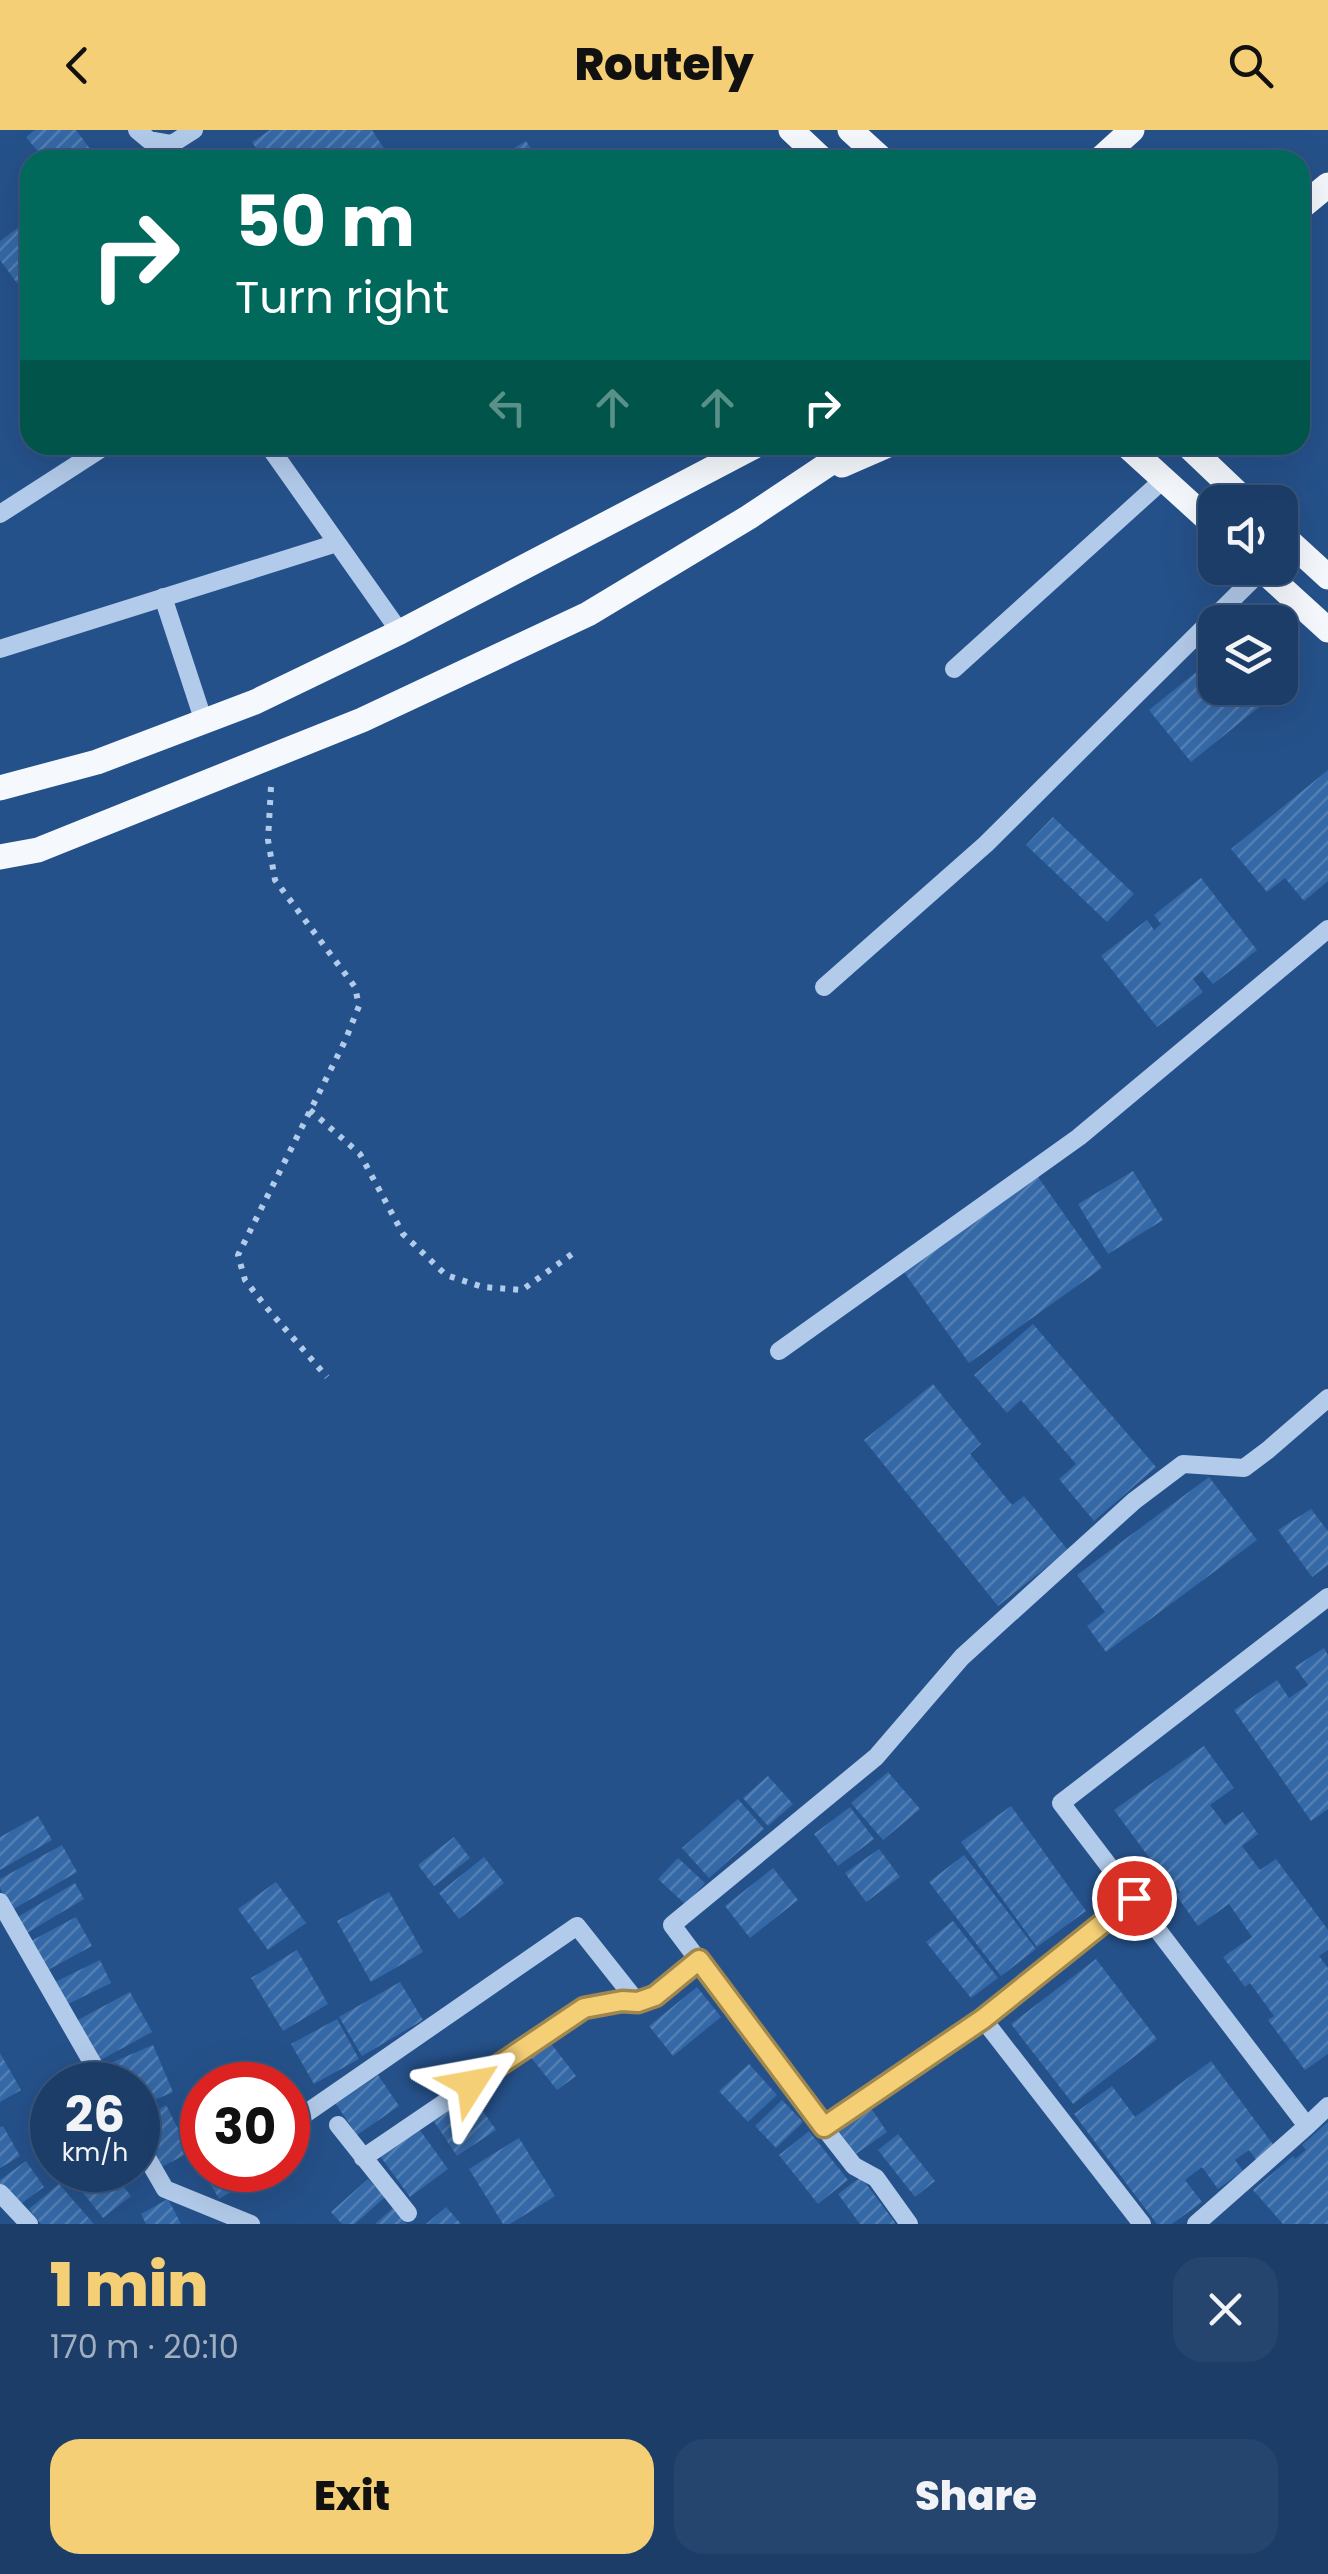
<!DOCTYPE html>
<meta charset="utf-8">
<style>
body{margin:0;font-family:Poppins,sans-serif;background:#25446e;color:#f1f3f6;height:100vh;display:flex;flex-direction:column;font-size:38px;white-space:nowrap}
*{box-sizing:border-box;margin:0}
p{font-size:32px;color:#a0aec0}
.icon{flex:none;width:55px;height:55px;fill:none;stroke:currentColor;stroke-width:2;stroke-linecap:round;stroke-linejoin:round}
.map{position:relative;height:2094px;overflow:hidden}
.panel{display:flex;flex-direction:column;background:#1c3d68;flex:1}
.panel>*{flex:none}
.hud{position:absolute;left:20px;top:20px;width:1290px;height:305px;border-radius:30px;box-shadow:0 10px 40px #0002,0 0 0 2px #3a567c;background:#00695c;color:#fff;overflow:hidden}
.fabs{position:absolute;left:1198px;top:355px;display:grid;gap:20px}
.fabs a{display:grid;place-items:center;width:100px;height:100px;border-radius:20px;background:#1c3d68;box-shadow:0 10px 40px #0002,0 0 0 2px #3a567c;font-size:50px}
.speed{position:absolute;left:30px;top:1932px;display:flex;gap:20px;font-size:50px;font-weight:700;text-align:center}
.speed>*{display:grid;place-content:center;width:130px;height:130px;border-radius:50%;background:#1c3d68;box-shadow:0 10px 40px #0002,0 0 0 2px #3a567c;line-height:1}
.speed small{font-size:25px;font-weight:400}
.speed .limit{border:15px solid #d22;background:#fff;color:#111}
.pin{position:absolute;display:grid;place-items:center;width:85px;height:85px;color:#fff;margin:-42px;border:5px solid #fff;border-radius:50%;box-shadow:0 2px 10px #0007}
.me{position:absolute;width:110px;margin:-55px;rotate:56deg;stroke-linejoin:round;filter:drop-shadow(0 0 8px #0008)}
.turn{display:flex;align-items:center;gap:35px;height:210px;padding:0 50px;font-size:45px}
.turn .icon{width:130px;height:130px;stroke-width:2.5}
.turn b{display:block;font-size:70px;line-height:85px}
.lanes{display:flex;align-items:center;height:95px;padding:0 50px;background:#0003;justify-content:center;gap:50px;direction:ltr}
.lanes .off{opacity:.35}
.round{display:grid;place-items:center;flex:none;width:105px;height:105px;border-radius:30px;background:#25446e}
.head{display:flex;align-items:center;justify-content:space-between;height:170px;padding:0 50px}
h1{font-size:60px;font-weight:800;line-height:75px;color:#f4cf76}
.cta{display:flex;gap:20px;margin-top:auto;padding:20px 50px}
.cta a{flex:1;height:115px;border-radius:30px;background:#f4cf76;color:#111;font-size:40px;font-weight:800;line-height:115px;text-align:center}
.cta a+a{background:#25446e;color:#f1f3f6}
header{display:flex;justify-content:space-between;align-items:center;height:130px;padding:0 50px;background:#f4cf76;color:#111;font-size:45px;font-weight:800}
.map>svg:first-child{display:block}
.building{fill:url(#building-hatch)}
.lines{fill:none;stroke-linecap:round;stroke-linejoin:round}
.path{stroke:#b2cbea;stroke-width:6;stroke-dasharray:5 8;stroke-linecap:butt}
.minor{stroke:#b2cbea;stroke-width:18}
.major{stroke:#f5f9fe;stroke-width:25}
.route-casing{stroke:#9f874d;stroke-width:25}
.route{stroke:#f4cf76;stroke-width:18}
</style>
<header><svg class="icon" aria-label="back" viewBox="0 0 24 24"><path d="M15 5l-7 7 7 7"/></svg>Routely<svg class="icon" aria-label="search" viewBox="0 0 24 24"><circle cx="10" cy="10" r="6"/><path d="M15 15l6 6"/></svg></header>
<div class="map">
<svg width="1328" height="2094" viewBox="0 0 1328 2094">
<defs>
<pattern id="building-hatch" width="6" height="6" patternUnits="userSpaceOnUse" patternTransform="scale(2.5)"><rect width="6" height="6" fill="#3568a6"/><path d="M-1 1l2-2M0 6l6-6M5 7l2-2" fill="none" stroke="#537fb3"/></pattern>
</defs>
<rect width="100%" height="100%" fill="#25518a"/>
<path class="building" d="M35,0H76L96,27L92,30H45L26,7Z
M270,0H372L385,20L371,30H264L252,12Z
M526,11L538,30H495Z
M30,89V144L17,153L0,130V111Z
M1215,527V558H1250L1263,574L1191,632L1149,580Z
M1328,640V751L1304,771L1285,748L1267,762L1231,719Z
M1053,687L1134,764L1107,792L1026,715Z
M1201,748L1257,820L1213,854L1202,841L1193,849L1203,862L1157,897L1101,826L1147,790L1154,800L1161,794L1154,785Z
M1133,1041L1163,1090L1108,1124L1078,1074Z
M1038,1047L1102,1138L969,1233L904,1142Z
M1033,1194L1156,1337L1094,1391L1059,1349L1076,1334L1021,1270L1007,1283L974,1245Z
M933,1254L981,1314L970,1324L1012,1375L1024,1366L1068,1420L998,1476L864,1310Z
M1209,1347L1257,1410L1106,1522L1087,1496L1105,1482L1077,1445Z
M1311,1379L1328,1401V1435L1312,1447L1278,1400Z
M1324,1518L1328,1525V1679L1311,1691L1234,1580L1277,1550L1289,1568L1308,1555L1295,1537Z
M1204,1616L1234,1658L1210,1675L1225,1695L1243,1682L1258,1704L1242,1716L1260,1740L1276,1729L1328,1800V1820L1319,1826L1328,1838V1924L1305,1940L1268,1890L1274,1886L1250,1853L1245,1857L1223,1827L1252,1807L1229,1774L1198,1796L1176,1765L1180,1762L1158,1732L1154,1734L1114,1680Z
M888,1642L920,1679L883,1710L851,1673Z
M768,1646L793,1674L768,1696L743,1668Z
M738,1669L764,1699L709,1748L682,1718Z
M1011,1676L1086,1781L1037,1817L961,1712Z
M850,1677L874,1709L838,1736L814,1704Z
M38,1686L52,1710L0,1740V1707Z
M454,1707L470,1728L434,1756L418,1735Z
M62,1715L77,1742L12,1780L0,1758V1749Z
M879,1719L900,1747L866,1772L845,1743Z
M964,1725L1036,1819L1001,1846L929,1752Z
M484,1727L504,1753L459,1789L439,1763Z
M678,1728L705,1753L685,1774L658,1749Z
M773,1738L798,1770L750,1808L725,1776Z
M276,1752L306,1793L268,1820L238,1779Z
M75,1753L84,1769L25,1804L16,1788Z
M389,1762L423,1822L371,1852L337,1791Z
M76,1787L92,1816L46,1841L31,1811Z
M953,1791L998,1848L971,1868L926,1812Z
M297,1820L328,1874L283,1901L251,1848Z
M1096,1829L1157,1909L1073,1974L1011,1894Z
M100,1830L111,1853L66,1875L55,1852Z
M400,1852L423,1890L362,1926L339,1887Z
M697,1857L721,1887L673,1926L649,1896Z
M130,1862L152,1902L97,1932L74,1892Z
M337,1889L359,1929L314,1954L291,1914Z
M549,1911L576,1946L557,1960L530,1926Z
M153,1915L173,1962L138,1977V1955H115L106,1935Z
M0,1923L21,1960L0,1972Z
M1211,1931L1275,2017L1257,2031L1249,2020L1235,2030L1243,2041L1218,2059L1202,2037L1185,2050L1202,2072L1172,2094H1157L1074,1984L1112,1956L1135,1987Z
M749,1934L777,1965L748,1992L719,1961Z
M378,1945L399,1976L357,2005L336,1974Z
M471,1964L496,2000L457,2026L433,1990Z
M782,1970L803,1992L776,2018L755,1996Z
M166,1975L190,2022L158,2039L138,2000V1991Z
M869,1975L887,2002L856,2024L836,1998Z
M202,1988V2013L196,2016L187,1994Z
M1328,1992V2094H1283L1253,2060L1293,2026L1295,2029L1306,2020L1302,2015Z
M3,1996L20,2026L0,2038V1997Z
M419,1999L448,2039L410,2067L380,2026Z
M809,2001L848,2050L818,2074L779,2025Z
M898,2004L935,2051L915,2067L878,2020Z
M519,2008L555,2066L510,2094H503L469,2039Z
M26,2031L44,2057L15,2078L0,2058V2050Z
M84,2040H110L131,2066L103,2088L72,2049Z
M205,2040H267L219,2069L203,2041Z
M861,2047L896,2094H860L838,2064Z
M368,2049L385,2067L355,2094H342L331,2082Z
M59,2054L94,2094H41L29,2079Z
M168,2069L181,2094H146L141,2084Z
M446,2077L461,2094H426Z
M393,2078L407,2094H375Z"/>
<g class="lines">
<path class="path" d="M271,657L268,710L275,750L355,857L359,876L345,911L238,1125L245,1150L266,1177L327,1247
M310,980L360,1024L403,1104L446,1145L483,1157L522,1160L572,1124"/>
<path class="minor" d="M137,0L149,10L172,14L194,0
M268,315L400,502
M0,384L107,315
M163,467L204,592
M0,519L337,413
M954,539L1164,349
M824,857L986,714L1262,440
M779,1221L1079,1007L1328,799
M1328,1467L1061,1673L1307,1996L1328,1976
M1134,1768L983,1889L1142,2094
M0,1772L105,1955
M289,1995L577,1796L638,1873
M338,1995L408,2083
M824,1997L983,1889
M138,2012L165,2059L251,2094
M363,2028L584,1878L622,1871L638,1873L655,1866L699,1831
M0,2063L29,2094
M909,2094L876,2048L854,2036L829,2004L672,1795L876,1627L962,1527L1134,1371L1183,1334L1244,1338L1268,1320L1328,1268
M1196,2094L1307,1996"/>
<path class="major" d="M791,0L823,30
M850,0L883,30
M1099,30L1132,0
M1300,78L1328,55
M1126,315L1215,396
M1187,315L1247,372
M842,335L888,315
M1280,403L1328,447
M1260,438L1328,500
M0,658L97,632L255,572L400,502L757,315
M0,727L38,720L362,590L588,484L749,387L857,315"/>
</g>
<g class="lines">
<g class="route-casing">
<path id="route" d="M471,1954L584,1878L622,1871L638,1872L655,1866L699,1830L824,1997L983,1889L1134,1768"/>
</g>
<use href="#route" class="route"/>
</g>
</svg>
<div class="fabs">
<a><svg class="icon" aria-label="sound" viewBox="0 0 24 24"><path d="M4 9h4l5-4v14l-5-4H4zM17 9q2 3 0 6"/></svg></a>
<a><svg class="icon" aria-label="layers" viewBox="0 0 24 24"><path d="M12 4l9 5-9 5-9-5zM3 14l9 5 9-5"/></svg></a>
</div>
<div class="speed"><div>26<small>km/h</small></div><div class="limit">30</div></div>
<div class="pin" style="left:1134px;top:1768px;background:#d93025"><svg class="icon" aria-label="arrive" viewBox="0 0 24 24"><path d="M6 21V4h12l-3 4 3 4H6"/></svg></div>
<svg class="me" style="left:471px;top:1954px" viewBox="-20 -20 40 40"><path d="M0-17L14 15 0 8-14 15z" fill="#f4cf76" stroke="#fff" stroke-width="4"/></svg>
<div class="hud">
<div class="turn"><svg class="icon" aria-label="right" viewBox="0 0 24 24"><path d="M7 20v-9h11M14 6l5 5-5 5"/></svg><div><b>50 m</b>Turn right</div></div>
<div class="lanes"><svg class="icon off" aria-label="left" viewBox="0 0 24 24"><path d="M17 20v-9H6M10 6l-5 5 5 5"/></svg><svg class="icon off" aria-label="ahead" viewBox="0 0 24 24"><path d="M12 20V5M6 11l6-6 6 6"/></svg><svg class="icon off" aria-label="ahead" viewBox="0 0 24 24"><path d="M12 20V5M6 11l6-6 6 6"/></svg><svg class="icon" aria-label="right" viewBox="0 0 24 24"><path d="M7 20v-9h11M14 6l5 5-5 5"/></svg></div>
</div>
</div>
<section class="panel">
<div class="head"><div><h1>1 min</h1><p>170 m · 20:10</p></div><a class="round"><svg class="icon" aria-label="close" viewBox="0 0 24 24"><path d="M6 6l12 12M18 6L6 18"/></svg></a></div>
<div class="cta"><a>Exit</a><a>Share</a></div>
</section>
